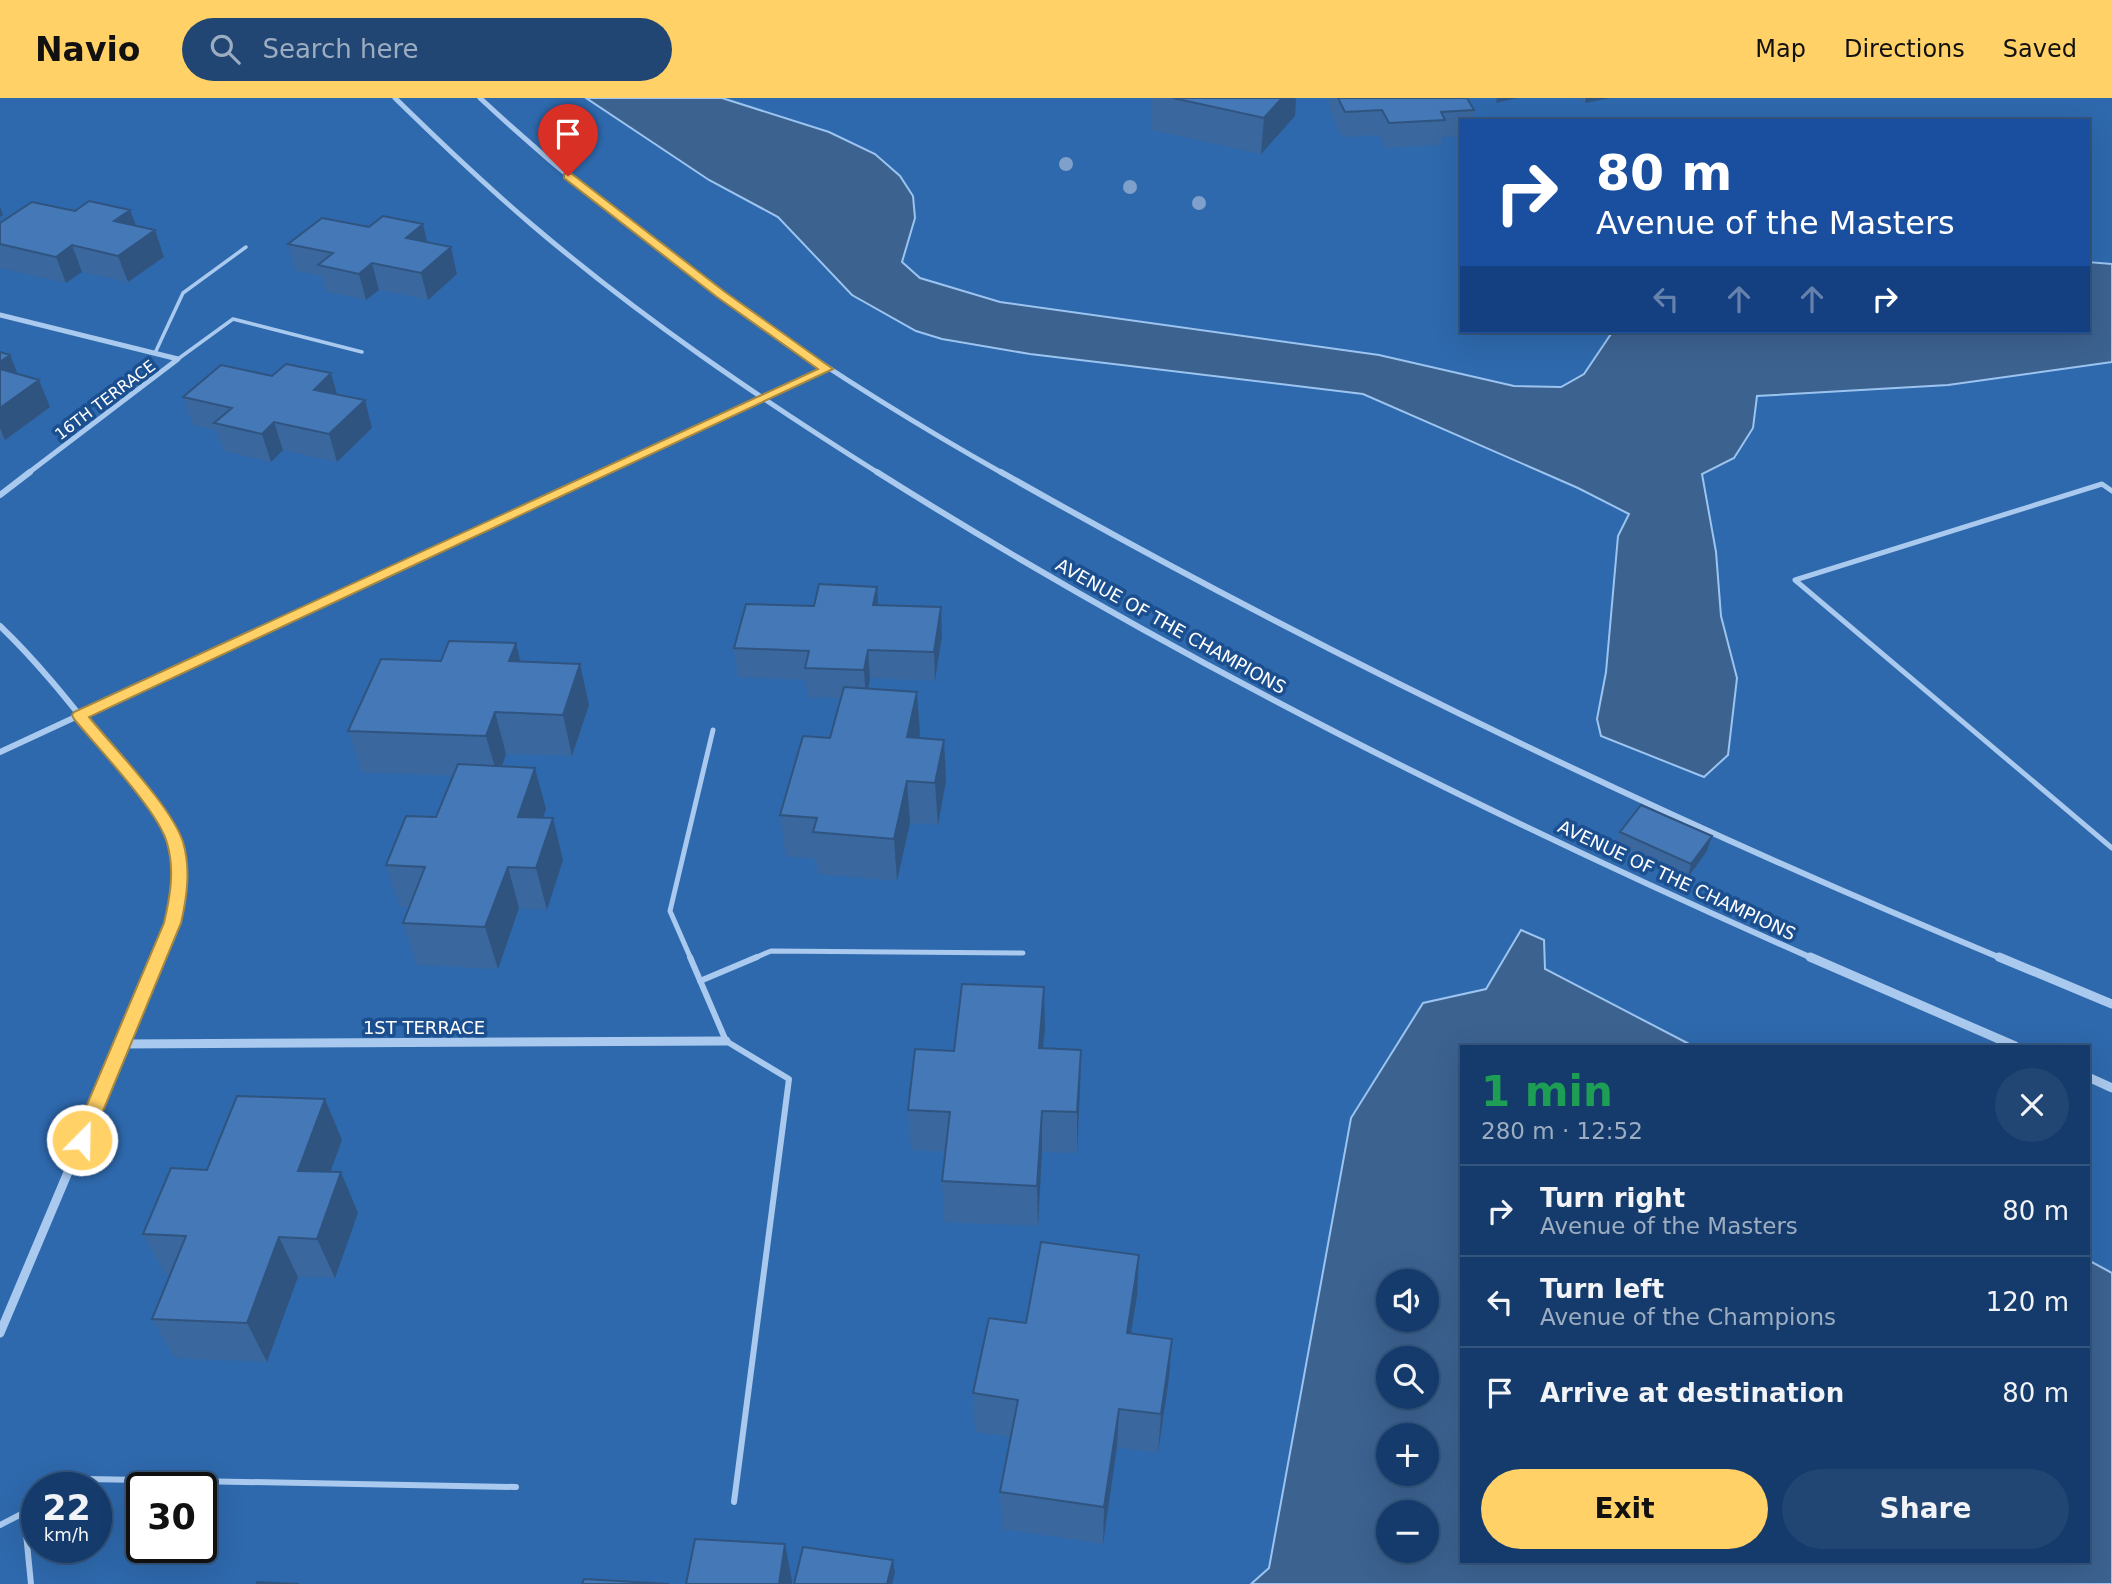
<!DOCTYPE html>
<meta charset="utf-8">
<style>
body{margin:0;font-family:"DejaVu Sans",sans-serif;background:#214673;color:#f1f3f6;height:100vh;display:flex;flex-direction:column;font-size:26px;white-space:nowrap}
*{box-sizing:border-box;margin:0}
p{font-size:23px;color:#9dadc1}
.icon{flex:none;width:38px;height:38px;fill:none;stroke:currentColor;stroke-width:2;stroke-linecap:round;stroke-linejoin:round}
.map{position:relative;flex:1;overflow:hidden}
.drawer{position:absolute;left:1460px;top:947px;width:630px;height:518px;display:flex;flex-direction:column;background:#143b6b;border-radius:0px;box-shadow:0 7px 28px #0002,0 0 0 2px #33557e}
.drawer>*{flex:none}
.guide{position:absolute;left:1460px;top:21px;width:630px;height:214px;border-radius:0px;box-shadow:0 7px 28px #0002,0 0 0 2px #33557e;background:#1a4fa0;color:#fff;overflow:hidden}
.tools{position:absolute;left:1376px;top:1171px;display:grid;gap:14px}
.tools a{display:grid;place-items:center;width:63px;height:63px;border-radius:50%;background:#143b6b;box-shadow:0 7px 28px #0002,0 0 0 2px #33557e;font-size:35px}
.speed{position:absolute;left:21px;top:1374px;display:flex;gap:14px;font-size:35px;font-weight:700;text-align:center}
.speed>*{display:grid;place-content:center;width:91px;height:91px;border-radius:50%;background:#143b6b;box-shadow:0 7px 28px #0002,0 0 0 2px #33557e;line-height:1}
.speed small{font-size:18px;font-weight:400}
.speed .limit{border:4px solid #111;border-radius:10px;background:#fff;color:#111}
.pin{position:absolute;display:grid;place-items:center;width:60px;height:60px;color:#fff;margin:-72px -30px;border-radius:50% 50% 50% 0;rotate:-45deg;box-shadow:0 0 7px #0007}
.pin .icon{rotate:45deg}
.me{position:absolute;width:77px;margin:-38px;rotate:23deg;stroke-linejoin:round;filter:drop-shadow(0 0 5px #0008)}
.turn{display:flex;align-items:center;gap:24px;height:147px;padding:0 21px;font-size:32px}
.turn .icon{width:91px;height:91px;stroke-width:2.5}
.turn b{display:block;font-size:49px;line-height:60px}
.lanes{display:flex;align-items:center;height:66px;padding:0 21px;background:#0003;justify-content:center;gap:35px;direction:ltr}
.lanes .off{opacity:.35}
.round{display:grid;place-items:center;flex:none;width:74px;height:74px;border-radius:37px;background:#214673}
.headline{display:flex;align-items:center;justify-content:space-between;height:119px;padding:0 21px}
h1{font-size:42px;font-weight:700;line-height:52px;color:#1e9e55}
.button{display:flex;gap:14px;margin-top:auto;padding:14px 21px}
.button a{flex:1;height:80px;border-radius:42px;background:#ffd166;color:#111;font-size:28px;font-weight:700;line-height:80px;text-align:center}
.button a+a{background:#214673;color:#f1f3f6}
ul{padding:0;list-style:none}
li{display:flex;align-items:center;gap:21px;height:91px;padding:0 21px;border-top:2px solid #33557e}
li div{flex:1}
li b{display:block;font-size:26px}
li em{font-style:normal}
header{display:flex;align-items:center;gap:42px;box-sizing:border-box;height:98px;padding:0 35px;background:#ffd166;color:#111}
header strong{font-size:33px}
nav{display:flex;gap:38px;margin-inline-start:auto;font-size:24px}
.search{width:490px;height:63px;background:#214673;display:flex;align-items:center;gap:18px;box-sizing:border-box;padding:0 24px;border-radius:38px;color:#9dadc1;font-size:26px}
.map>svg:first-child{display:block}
.green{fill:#2e69ad;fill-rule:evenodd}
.water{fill:#3c6290;stroke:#9cc4f0;stroke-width:2;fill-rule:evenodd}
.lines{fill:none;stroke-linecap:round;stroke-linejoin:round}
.lane-far2{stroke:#a9c9ee;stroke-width:3.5}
.lane-far1{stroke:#a9c9ee;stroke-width:5}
.lane{stroke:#a9c9ee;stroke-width:6}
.street-far2{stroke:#a9c9ee;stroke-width:5}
.street-far1{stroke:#a9c9ee;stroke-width:6}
.street{stroke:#a9c9ee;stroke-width:9}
.tree{fill:#7ea0ca}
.wall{fill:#3a679d}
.shaded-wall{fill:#305480}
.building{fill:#4478b7;stroke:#305480;stroke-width:2}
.route{fill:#ffd166;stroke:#a68842;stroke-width:2}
.labels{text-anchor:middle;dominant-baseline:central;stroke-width:7;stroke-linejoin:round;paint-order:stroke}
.far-street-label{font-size:16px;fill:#fff;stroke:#1b4f8f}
.street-label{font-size:18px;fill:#fff;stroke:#1b4f8f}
</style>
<header>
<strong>Navio</strong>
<div class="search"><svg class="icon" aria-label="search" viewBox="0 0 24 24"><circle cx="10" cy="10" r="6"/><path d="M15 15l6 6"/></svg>Search here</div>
<nav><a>Map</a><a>Directions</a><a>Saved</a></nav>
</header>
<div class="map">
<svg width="2112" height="1486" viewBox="0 0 2112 1486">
<rect width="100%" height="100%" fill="#1b4f8f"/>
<path class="green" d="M0,0H2112V1486H0ZM1461,23H2088V233H1461ZM1461,948H2088V1463H1461ZM1388,1183H1426V1222H1388ZM1388,1260H1426V1298H1388ZM1388,1337H1426V1376H1388ZM37,1390H96V1449H37ZM142,1390H201V1449H142ZM1388,1414H1426V1452H1388Z"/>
<path class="water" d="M586,0H722L829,34L875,56L900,78L913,98L915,120L902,164L920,180L1000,204L1379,257L1514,288L1561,289L1584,276L1613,233H2088V164L2112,166V264L1948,287L1757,298L1753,330L1734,360L1702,376L1716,454L1721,518L1737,580L1728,657L1704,679L1601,638L1597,621L1606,574L1618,438L1629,416L1578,390L1363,296L1030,256L942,241L916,233L852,197L778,119L709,82Z
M1521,832L1544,842L1545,871L1693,948H1461V1463H2088V1162L2112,1175V1486H1251L1269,1470L1351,1020L1423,905L1486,891ZM1388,1183H1426V1222H1388ZM1388,1260H1426V1298H1388ZM1388,1337H1426V1376H1388ZM1388,1414H1426V1452H1388Z"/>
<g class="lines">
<path class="lane-far2" d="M155,255L183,195L246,149
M178,261L233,221L362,254"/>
<path class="lane-far1" d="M2112,393L2102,386L1795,482L2112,750
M691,861L670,813L713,632
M752,861L771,853L1023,855"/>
<path class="lane" d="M690,859L726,943L789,981L734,1404
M700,883L757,859
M72,1390L88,1381L516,1389
M24,1415L31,1486
M0,1427L37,1408"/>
<path class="street-far2" d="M395,0C439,43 484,86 531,126C640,219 759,300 880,376
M480,0C639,148 816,270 1004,376
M0,217L178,261L27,376
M600,376L827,271"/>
<path class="street-far1" d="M877,374C1175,562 1492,719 1814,861
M1001,374C1325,558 1659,718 2003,861
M0,397L30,374
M0,528C44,570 80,618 118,665C141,692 169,717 177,753C185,791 172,826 158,861
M0,654L604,374"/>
<path class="street" d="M1810,859L2015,948
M1999,859L2112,906
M122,946L726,943
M2088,979L2112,990
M0,1235L159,859"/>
</g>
<g class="tree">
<circle cx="1066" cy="66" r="7"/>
<circle cx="1130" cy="89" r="7"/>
<circle cx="1199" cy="105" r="7"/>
</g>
<path class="wall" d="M1152,0H1296L1295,18L1261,56L1151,32Z
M1330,0H1467L1474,12L1472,23H1461V38L1442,39L1441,47L1386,50L1379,37L1342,39L1329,10Z
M1577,0H1610L1585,5Z
M0,125L136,128L164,159L128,184L82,174L66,185L0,170Z
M427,144L457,176L428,202L379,192L366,202L326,194L321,178L296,173L288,146Z
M0,254L18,276L50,309L5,342L0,341Z
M331,275L337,296L372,330L337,364L283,352L271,364L224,353L216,332L193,327L183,299L272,278Z
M877,489L878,507L941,509L942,538L935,583L870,580L868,591L917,594L920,636L919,640L944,642L946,683L938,727L910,725L897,783L818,776L816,761L786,758L780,717L830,640L841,600L808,599L806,582L738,579L734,550L814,508Z
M441,563L520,564L589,607L572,658L506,656L502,668L546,711L543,720L563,762L547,812L519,810L498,871L417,867L403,825L409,809H400L386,767L436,719L453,678L362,674L348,633Z
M1620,734L1707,753L1687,781L1616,749Z
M1045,930L1043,950L1080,993L1077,1055L1042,1054L1038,1128L944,1124L942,1083L945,1054L911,1052L908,1012L954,953Z
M325,1001L342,1042L330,1074L358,1115L335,1180L298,1179L267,1264L175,1260L152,1221L171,1176H165L143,1136L207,1072Z
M1139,1157L1137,1197L1131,1236L1172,1241L1169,1280L1158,1355L1117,1349L1103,1446L1002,1431L1000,1394L1011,1339L975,1334L973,1295L1026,1225Z"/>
<path class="shaded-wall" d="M1282,0H1296L1295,18L1261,56L1264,20Z
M1497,0H1517L1496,5Z
M1586,0H1610L1585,5Z
M0,108L3,117L0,119Z
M130,112L140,138L114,123Z
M423,126L429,152L406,140Z
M155,132L164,159L128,184L118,158Z
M72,147L82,174L66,185L56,159Z
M451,149L457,176L428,202L421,175Z
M372,165L379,192L366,202L359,176Z
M10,257L21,284L0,288V264Z
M331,275L339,303L314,292Z
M39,282L50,309L5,342L0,330V310Z
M365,302L372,330L337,364L329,336Z
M274,324L283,352L271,364L262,336Z
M877,489L879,517L873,507Z
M941,509L942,538L935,583L934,554Z
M516,545L526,587L509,563Z
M868,552L870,580L866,601L864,572Z
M580,566L589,607L572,658L563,617Z
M917,594L920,636L910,681L907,639Z
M495,614L506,656L498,680L486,638Z
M944,642L946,683L938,727L935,685Z
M535,670L546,711L529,761L518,719Z
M907,683L910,725L897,783L894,741Z
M553,720L563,762L547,812L536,770Z
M1712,738L1707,753L1687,781L1691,766Z
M508,769L519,810L498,871L485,829Z
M1044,889L1045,930L1039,991V950Z
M1081,952L1080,993L1077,1055V1014Z
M325,1001L342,1042L316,1113L298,1073Z
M1042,1013V1054L1038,1128L1037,1088Z
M341,1074L358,1115L335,1180L317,1141Z
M279,1139L298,1179L267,1264L247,1225Z
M1139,1157L1137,1197L1125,1274L1127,1235Z
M1172,1241L1169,1280L1158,1355L1161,1316Z
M1119,1311L1117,1349L1103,1446L1104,1409Z
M785,1446L792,1483V1486H779Z
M893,1462L895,1475L892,1486H887Z"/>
<path class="building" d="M1173,0H1282L1264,20Z
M1338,0H1467L1474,12L1441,14L1445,22L1389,25L1382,12L1345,14Z
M89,103L130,112L114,123L155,132L118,158L72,147L56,159L0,146V125L32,104L75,113Z
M383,118L423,126L406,140L451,149L421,175L372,165L359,176L318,167L333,155L288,146L322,120L369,129Z
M0,254L10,257L0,264Z
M286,266L331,275L314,292L365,302L329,336L274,324L262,336L214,325L232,310L183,299L221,267L272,278Z
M0,271L39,282L0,310Z
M819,486L877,489L873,507L941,509L934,554L868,552L864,572L805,570L809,553L734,550L746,506L814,508Z
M449,543L516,545L509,563L580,566L563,617L495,614L486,638L348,633L381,561L441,563Z
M844,589L917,594L907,639L944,642L935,685L907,683L894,741L813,734L817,720L780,717L803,638L830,640Z
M458,666L535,670L518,719L553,720L536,770L508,769L485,829L403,825L425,769L386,767L406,718L436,719Z
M1641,707L1712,738L1691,766L1620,734Z
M962,886L1044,889L1039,950L1081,952L1077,1014L1042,1013L1037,1088L942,1083L950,1014L908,1012L915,951L954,953Z
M237,998L325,1001L298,1073L341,1074L317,1141L279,1139L247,1225L152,1221L186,1138L143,1136L171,1070L207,1072Z
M1041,1144L1139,1157L1127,1235L1172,1241L1161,1316L1119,1311L1104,1409L1000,1394L1018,1302L973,1295L989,1220L1026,1225Z
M695,1441L785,1446L779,1486H686Z
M803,1449L893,1462L887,1486H794Z
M584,1481L669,1486H582Z
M257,1484L299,1486H257Z"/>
<path class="route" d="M564,76H572L725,194L833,271L89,619C114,650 172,709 183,744C191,771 187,799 181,825L91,1042L88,1048L82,1050L75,1048L72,1042L164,825C170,799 175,772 167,745C159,714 97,649 74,621L72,617L74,614L818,271L717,199L564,80Z"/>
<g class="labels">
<g class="far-street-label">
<text transform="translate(105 302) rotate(-37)">16TH TERRACE</text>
</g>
<g class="street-label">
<text transform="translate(1171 528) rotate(29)">AVENUE OF THE CHAMPIONS</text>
<text transform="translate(1677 782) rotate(25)">AVENUE OF THE CHAMPIONS</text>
<text x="424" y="929">1ST TERRACE</text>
</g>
</g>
</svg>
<div class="tools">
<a><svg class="icon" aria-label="sound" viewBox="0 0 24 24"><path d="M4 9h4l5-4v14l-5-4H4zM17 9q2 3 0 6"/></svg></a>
<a><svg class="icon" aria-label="search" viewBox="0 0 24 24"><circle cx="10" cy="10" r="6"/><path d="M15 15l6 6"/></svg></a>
<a>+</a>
<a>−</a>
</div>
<div class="speed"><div>22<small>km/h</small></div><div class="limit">30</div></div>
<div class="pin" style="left:568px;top:78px;background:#d93025"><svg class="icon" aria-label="arrive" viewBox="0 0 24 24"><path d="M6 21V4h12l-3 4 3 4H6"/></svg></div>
<svg class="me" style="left:82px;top:1042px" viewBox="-20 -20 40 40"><circle r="17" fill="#ffd166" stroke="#fff" stroke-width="3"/><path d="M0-11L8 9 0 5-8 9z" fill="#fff"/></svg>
<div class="guide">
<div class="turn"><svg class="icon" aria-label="right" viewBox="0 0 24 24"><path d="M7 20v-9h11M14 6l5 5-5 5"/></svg><div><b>80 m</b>Avenue of the Masters</div></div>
<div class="lanes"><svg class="icon off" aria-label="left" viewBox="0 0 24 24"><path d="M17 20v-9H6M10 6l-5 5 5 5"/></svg><svg class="icon off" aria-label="ahead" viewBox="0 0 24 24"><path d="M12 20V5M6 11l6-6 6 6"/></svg><svg class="icon off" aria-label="ahead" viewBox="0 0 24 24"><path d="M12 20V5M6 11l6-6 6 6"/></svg><svg class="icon" aria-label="right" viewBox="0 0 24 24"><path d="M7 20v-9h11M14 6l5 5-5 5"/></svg></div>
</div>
<section class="drawer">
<div class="headline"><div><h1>1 min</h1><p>280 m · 12:52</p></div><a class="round"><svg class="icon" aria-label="close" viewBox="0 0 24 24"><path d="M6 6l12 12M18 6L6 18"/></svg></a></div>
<ul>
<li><svg class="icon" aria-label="right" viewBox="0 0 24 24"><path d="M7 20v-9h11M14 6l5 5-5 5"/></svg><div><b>Turn right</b><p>Avenue of the Masters</p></div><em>80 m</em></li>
<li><svg class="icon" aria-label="left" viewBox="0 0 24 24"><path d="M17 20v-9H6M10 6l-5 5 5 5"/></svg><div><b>Turn left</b><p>Avenue of the Champions</p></div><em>120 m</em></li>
<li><svg class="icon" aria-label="arrive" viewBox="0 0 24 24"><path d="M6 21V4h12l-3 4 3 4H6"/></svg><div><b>Arrive at destination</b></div><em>80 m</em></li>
</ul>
<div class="button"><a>Exit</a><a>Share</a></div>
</section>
</div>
